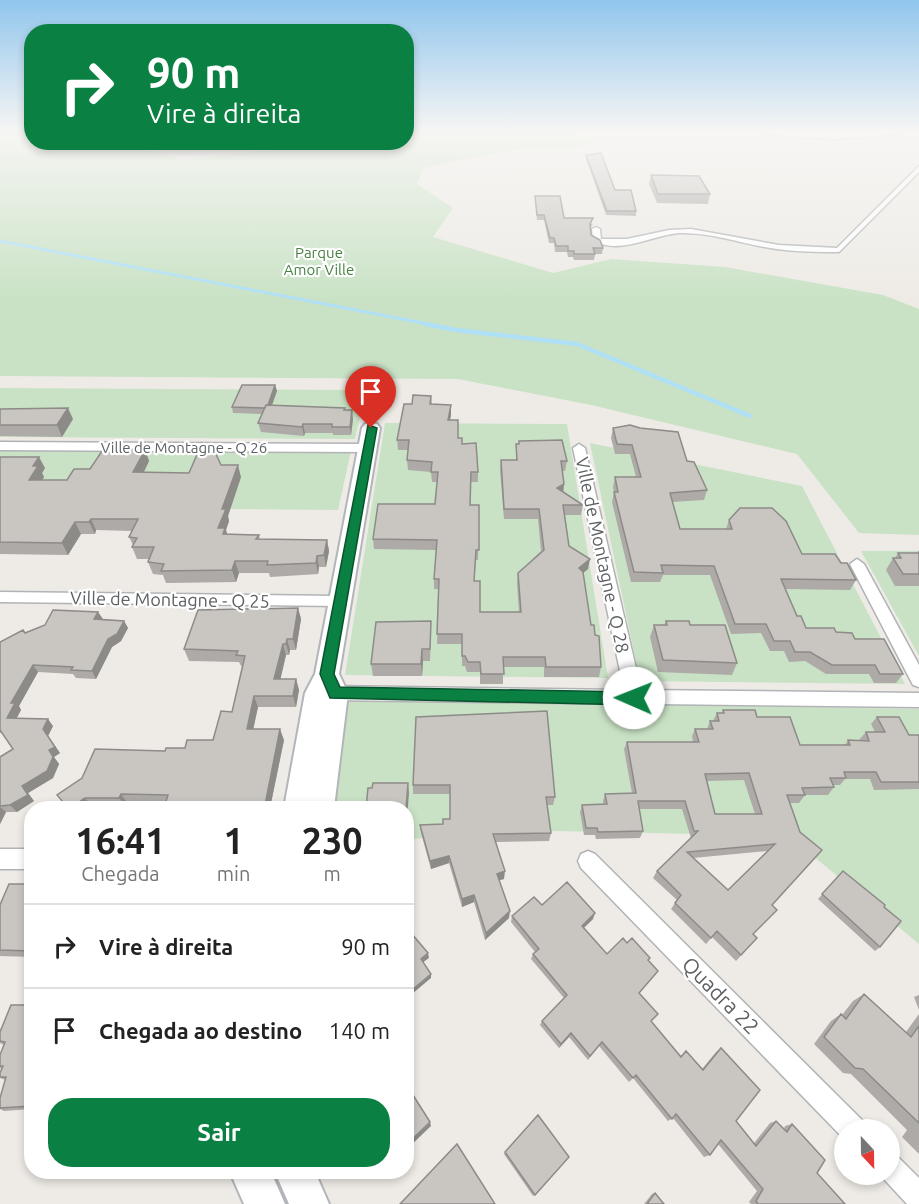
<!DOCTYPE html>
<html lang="pt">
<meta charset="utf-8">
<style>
body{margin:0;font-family:Ubuntu,sans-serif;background:#f6f6f6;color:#222;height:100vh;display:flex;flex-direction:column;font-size:22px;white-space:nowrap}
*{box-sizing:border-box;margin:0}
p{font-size:20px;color:#767676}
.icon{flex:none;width:33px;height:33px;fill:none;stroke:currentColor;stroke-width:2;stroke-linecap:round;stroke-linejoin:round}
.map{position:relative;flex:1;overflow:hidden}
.drawer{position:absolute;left:24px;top:801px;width:390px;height:378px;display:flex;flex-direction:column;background:#fff;border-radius:24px;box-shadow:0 3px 9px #0003}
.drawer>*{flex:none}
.hud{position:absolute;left:24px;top:24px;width:390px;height:126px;border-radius:24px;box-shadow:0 3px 9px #0003;background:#0b8043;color:#fff;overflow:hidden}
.needle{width:39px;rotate:158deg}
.fabs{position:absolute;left:834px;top:1119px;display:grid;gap:12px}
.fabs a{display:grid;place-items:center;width:66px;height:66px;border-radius:50%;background:#fff;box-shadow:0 3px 9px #0003;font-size:30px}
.pin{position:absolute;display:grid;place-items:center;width:51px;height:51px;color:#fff;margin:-62px -26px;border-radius:50% 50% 50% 0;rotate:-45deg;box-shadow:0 0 6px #0007}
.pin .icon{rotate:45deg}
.me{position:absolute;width:66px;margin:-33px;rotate:271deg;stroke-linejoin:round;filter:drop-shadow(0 0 4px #0008)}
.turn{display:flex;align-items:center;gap:21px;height:126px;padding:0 24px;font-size:27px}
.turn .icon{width:78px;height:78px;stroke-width:2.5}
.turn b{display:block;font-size:42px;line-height:51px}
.eta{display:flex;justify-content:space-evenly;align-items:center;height:102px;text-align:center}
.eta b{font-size:36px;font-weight:700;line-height:42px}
.action{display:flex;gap:12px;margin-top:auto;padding:12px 24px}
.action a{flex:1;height:69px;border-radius:24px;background:#0b8043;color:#fff;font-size:24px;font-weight:700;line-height:69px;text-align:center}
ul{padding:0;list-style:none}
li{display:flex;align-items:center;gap:18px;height:84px;padding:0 24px;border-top:2px solid #e0e0e0}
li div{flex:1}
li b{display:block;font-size:22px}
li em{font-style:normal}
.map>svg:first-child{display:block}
.green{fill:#c9e2c5}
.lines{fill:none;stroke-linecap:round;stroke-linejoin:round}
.stream-far1{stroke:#afe0f5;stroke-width:3}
.stream{stroke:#afe0f5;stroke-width:4.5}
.street-casing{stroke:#b1b3b6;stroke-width:3}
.secondary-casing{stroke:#b2b5b9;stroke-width:4}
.street{fill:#fff;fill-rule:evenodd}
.secondary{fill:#fff;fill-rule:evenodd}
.wall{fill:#adaaa7;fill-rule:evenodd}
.shaded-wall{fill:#8d8b88}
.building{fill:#c9c6c2;stroke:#8d8b88;stroke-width:1.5;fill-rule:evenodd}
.route{fill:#0b8043;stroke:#07532c;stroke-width:1.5}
.labels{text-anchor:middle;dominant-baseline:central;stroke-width:4.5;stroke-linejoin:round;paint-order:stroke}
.far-park-label{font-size:15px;fill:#468140;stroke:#fff}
.far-street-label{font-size:15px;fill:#5d6164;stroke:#fff}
.street-label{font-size:18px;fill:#5d6164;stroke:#fff}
.near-street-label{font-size:21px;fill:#5d6164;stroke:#fff}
</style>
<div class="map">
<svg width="919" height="1204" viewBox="0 0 919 1204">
<rect width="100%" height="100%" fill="#eeebe6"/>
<path class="green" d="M0,131H31L32,142L152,143L146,149L183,160L324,143L406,142L407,131C464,131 543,125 598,140C572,153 542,146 515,150C485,154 454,162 424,168L417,184L453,208L433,237L553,273L611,259L725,267L883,295L919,309V535L859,533L797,454L591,405L458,379L0,376Z
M0,388L366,390L355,439L0,437Z
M385,423L567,424L608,678L345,675Z
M590,443L802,486L905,684L640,681Z
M0,448L351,451L338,510L0,507Z
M861,551H919V656Z
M346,699L919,709V944L789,836L556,831L407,839L406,808H329Z"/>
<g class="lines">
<path class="stream-far1" d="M0,241L433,325"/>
<path class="stream" d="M425,324L456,330L577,344L750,416"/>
<g class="street-casing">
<path id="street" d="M919,166V172L839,252C816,252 793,252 770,248C740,243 709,232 679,233C652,235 618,256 593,240L592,229L596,227L600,229L601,239H627L669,230L691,229L779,245L837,248Z
M0,442L368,444L374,448L368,452L0,450Z
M579,444L585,448L641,690L919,693V707L328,700L322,698L320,693L322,688L328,686L624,690L573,448Z
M857,559L864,564L919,665V687L913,685L850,564Z
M0,592L339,596L344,597L346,601L344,605L339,606L0,602Z
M0,849H32V869H0Z
M588,851L595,854L863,1121L867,1130H844V1139L581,868L578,861L581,854Z
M890,1154L899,1158L919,1178V1204H907L881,1176L880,1174H890Z"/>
</g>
<g class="secondary-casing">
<path id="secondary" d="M763,131L833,133L903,131L899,134L833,139L767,134Z
M371,423L377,424L380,428L339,674L348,693L334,808H284L305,693L315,674L362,428L365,424Z
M230,1172H271L285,1204H244Z
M275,1172H315L329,1204H289Z"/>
</g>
<use href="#street" class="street"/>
<use href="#secondary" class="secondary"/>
</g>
<path class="wall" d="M586,155L615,190L636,211V216L606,215L586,159Z
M651,175L710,194L708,204L657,203L649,184Z
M535,196L564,218L593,224L591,227V235L603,248L602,254H595L594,260H574L573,257H568L567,252H555L554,243H549L544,220H537Z
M275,385L277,391L271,405L345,408V410L353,419L351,435H333V433H305L304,436L261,432L258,423L262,414L233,413L232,407Z
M431,396L432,404L451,415L450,420L458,438L478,472V482H471L470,505H479L478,560H476L474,581L480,612H519L517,583L518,573L541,551L538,519H504L500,470L501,460H516V444L567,461L565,471H562L564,484L563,492L583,505L581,515H565L569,546L588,569L583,573L591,625L601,667L599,677H544V667H503V684H480V672H467L465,666H462V644H437L439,589H434V579L436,550L374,549L373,539L435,504L437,482H432L431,472L408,470L407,460L408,450H398L397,440Z
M0,409L73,419L62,437L0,436Z
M613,428L687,461L707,490L704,500L672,502L680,529H726L729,520L802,554L841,563L856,580L850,590L785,589L797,616L806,628L836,632L855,639L903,674L896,683H874L869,674H826L805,661L789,662L784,651H770L761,633L731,634L710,575H663L660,582H631L612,502L614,492L613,487L615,477H636L630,454H615L611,438Z
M145,450L149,461L144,472L189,473L221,465L241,477L228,516L229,521L226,530L227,534L259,535L260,539L327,540L329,551L326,567H319L318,574L270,577L269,573H239L236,582L166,583L163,575L153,574L148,562L149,559H137L132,547L133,545L129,537L132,531L96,530L95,534H81L68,555L0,554V457L45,468L42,473L44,477L42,480H67L90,469Z
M919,550V586H895L886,570L893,558H895L898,553H917Z
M298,608L301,619L296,650H290L289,655H286L280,679H296L299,690L296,707H258L253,729L284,740L270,808H164L165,805L128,804L127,808H68L165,751L185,748L213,740L232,712L242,666H241L239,662L189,661L184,649Z
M102,619L124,621L128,628L121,641L112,647L96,679L76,678L73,674L38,672L19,706L21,710L16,719L53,726L48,736L60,753L54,757L59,764L53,778L28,793L34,801L17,812H6L0,824V757L13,749L2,733H0V642L25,633Z
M666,621L737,663L732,675L658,672L650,637L654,625H664Z
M431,633L430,661H423L422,676H373L371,664Z
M723,710L757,717L800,745H845L848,740L860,741L859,740L866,732H875L871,724L877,717L909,735H919V789L874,790L870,779H845L840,785H833L834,787L828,795H805L799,803H789L772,905L777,910L753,934L757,938L736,961L712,937L706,944L671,909L677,900L653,878L657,871L691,838L682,809H639L643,831L640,838L596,839L595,835H584L580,812L582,805L603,804V801L605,794L632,793L624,749L627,742H693L692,736L695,729H707L710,721H713L717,713H722ZM744,780L755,814H715L707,781ZM767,851L728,890L693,858Z
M416,717L555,797L553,805H547L551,833L549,841L496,842L504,879L499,880L509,918L485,940L474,902L462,907L449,863L431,869L421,833L420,825L443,824L450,819V794H413V785Z
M843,871L884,907L880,947L875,951L818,899Z
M32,877V957L0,956V905L29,884Z
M542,905L593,919L584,928L607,954L627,943L650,958L648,961L658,971L639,993L651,1022L681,1056L686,1051L702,1069L716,1052L721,1048L736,1121L754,1143L770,1123L776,1121L784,1129L785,1126L792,1124L817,1173L845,1204H751L749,1202L757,1191L718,1144L710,1155L704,1157L673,1118L668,1121L633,1078L629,1082L599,1046L588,1060L569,1037L559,1048L540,1025L542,1021L564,998L531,959L533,954L535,952L511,922L512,916Z
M864,994L906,1032L919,1014V1154L902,1137L907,1130L851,1074L843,1073L814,1044L831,1021L841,1014L842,1015L853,1001Z
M919,995V1010L914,997Z
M32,1005V1109L4,1111L0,1109V1098L6,1080L0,1078V1073L2,1069L0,1068V1055L4,1045L0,1043V1032Z
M505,1152L569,1157L533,1196L504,1154Z
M655,1193L664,1204H644L652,1194Z"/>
<path class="shaded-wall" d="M275,385L277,391L269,414L267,408Z
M451,405V415L448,430V420Z
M68,408L73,419L62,437L57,425Z
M352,410L353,419L351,435L350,427Z
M303,424L305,433L304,436L302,427Z
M145,450L149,461L138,484L133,472Z
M39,457L45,468L42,473L44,477L35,492L29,480L33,466Z
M238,465L241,477L228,516L229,521L226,530L229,540L227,546L218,528L222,509Z
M564,484L563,494L557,488Z
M91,519L96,530L95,534L89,522Z
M75,522L81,534L68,555L62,543Z
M327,540L329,551L326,567L324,555Z
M317,556L319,567L318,574L316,563Z
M590,559L588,569L577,578L579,568Z
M235,561L239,573L236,582L232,570Z
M298,608L301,619L296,650L293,639Z
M98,612L103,619H94Z
M124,621L128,628L121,641L112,647L96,679L92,671L108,639Z
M287,639L290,650L289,655L286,644Z
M283,644L286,655L278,690L274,679Z
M422,649L423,661L422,676L421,664Z
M33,665L38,672L19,706L21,710L13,725L7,718L11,703Z
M296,679L299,690L296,707L293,696Z
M254,696L258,707L251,740L247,729Z
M48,719L53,726L48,736L60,753L54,757L59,764L53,778L28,793L34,801L17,812L10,805L22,786L49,750L43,729Z
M280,729L284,740L270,808H266L265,805Z
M408,783L409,793L406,833V808Z
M121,794L128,804L127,808L119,798Z
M85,798L93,808H70Z
M0,807L6,812L0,824Z
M449,856V863L431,869L430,861Z
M505,871L504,879L496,881L497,874Z
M474,895V902L462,907V899Z
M510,911L509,918L485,940L486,933Z
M595,913L593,919L580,931L582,926Z
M428,953L429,958L422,963L421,959Z
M431,974V978L406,999V995Z
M571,1033L569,1037L559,1048L561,1044Z
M430,1122L431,1126L406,1150V1145Z
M346,1172H353L349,1175L345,1173Z"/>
<path class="building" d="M601,153L615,190H631L636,211H607L586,155Z
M651,175L699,176L710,194H658Z
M535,196H560L564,218H593L590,224L591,235L600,240L603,248H593L595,254H574V251H568V246H556L554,238H550L544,215H537Z
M242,385H275L268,405H266L265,408L232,407Z
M413,395L431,396L430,404L451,405L448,420H458V438H462V444L476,443L478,472H471L470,505H479V550H476L474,581H480V612H521L518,573L544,550L539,509H504L501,460H517L516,444H519V441L562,440L567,461H561L564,484L557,488L583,505H563L569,546L590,559L579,568L583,572L591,625H594L595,635L599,636L601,667H546L545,657H503L504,674H481L480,662H468L465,656H462V634H437L439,579H434L437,540L373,539L378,504H435L438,472H431L432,462L407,460L409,440H397L404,404H412Z
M266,405L345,408L344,410H352L350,427H332V424H303L302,427L258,423Z
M68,408L57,425H0V409Z
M630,425L640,428L678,432L687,461L694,462L707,490L670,493L680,529H732L729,520L740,508H772L786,521L802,554H835L841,563H847L856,580L781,579L797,616H801L806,628H834L836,632L852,633L855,639H884L903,674H880L875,665H832L810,652H795L790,641H774L766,624H735L714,566L661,565L663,573L634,572L614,492H618L615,477H641L632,445L617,444L613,428Z
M202,443L215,452L221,465H238L222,509H226L218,528H225L223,534L259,535L256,539L327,540L324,555L317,556L316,563L267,565L268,561H235L232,570L161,571L164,564L148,562L154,547H132L137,538L129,537L138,519H91L89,522H75L62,543L0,542V457H39L33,466H38L29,480H67L74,469H90L104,448L145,450L133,472L189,473Z
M898,553H919V574H903L893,558H901Z
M298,608L293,639H287L286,644H283L274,679H296L293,696H254L247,729H280L265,805H222V808H164L168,795L121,794L119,798H85L70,808H68L57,795L82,778L95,749L165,751L166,748H185L187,740H213L221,711L232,712L245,656L236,655L238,651L184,649L198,610Z
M53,610L98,612L94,619L124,621L117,634L108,639L92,671L71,670L73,667L33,665L11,703H15L7,718L48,719L43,729L55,747L49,750L53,757L47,771L22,786L28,795L10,805L0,806V757L13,749L0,730V642L23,630L25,633L45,625Z
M431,621L430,649H422L421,664H371L376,622Z
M666,621H689L690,625H725L737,663L663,660L654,625H667Z
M723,710H755L757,717H790L800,745H850L848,740L869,741L866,732H885L877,717H899L909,735H919V782H881L876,772H844L846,778H830L834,787L802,788L805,795H787L800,832L822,850L772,905L777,910L753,934L757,938L741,955L717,931L711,938L675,903L681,895L657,871L698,831H694L685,801H638L643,831L598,832L597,828H586L582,805L607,804L605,794L636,793L627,742H699L695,729H713L710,721H719L717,713H724ZM749,773L762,814H715L705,774ZM775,844L728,890L687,852Z
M547,711L555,797H546L551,833L493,834L505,871L497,874L510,911L486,933L474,895L462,899L449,856L430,861L420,825L443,824V819H450V785H413L416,717Z
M373,783H408L406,808H366L368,788H372Z
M843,871L885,905L884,907L901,921L880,947L822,894Z
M32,877V951L0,950V905L9,884H29Z
M567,882L595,913L582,926L607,954L623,938L627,943L632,938L650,958L648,960L658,971L639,993L658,1014L651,1021L681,1057L686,1051L703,1070L721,1048L760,1090L736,1121L756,1146L776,1121L787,1132L792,1124L825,1160L817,1173L845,1204H758L756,1201L763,1189L721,1140L710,1155L676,1114L672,1119L636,1075L633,1078L602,1042L590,1056L571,1033L561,1044L542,1021L567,995L533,954L539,949L512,916L534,897L542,905Z
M406,927L428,953L421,959L431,974L406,995Z
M32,959V970H27Z
M864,994L911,1037L919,1026V1123L863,1069L855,1068L824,1037L841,1014L846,1019Z
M11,1005H32V1106L0,1108V1098L6,1077H0V1073L3,1066H0V1055L5,1042L0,1041V1032Z
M406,1084L430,1122L406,1145Z
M538,1115L569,1157L535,1195L505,1152Z
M457,1144L495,1204H400Z
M655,1193L664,1204H647Z"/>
<linearGradient id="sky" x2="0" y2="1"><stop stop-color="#91c6ed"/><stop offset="0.44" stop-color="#f7f6f4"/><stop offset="1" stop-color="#f7f6f4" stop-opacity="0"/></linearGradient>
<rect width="919" height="300" fill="url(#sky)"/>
<path class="route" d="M368,425L377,428L334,674L340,687L634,692L640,694L642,698L640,703L634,705L330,698L320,674Z"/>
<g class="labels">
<g class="far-park-label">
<text x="319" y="252">Parque<tspan x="319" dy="17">Amor Ville</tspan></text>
</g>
<g class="far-street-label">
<text x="184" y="447">Ville de Montagne - Q 26</text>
</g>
<g class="street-label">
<text transform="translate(603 555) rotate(78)">Ville de Montagne - Q 28</text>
<text transform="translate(170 599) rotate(1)">Ville de Montagne - Q 25</text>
</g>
<g class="near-street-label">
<text transform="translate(721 995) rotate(45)">Quadra 22</text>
</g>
</g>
</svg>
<div class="fabs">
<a><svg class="needle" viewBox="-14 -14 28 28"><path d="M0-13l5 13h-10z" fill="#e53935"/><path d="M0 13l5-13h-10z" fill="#767676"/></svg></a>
</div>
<div class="pin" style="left:371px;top:428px;background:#d93025"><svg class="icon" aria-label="arrive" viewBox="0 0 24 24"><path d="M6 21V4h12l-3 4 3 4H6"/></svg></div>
<svg class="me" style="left:634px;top:698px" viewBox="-20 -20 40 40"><circle r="19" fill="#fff"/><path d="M0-13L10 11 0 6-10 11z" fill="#0b8043"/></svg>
<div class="hud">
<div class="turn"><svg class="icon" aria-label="right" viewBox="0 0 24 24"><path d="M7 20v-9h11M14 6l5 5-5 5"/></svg><div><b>90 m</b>Vire à direita</div></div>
</div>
<section class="drawer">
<div class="eta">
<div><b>16:41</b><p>Chegada</p></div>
<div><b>1</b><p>min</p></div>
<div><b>230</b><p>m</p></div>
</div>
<ul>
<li><svg class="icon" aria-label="right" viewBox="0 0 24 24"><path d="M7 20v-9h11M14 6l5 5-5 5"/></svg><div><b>Vire à direita</b></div><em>90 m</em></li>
<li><svg class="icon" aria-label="arrive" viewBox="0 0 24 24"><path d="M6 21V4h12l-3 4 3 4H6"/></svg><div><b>Chegada ao destino</b></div><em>140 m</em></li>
</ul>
<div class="action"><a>Sair</a></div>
</section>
</div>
